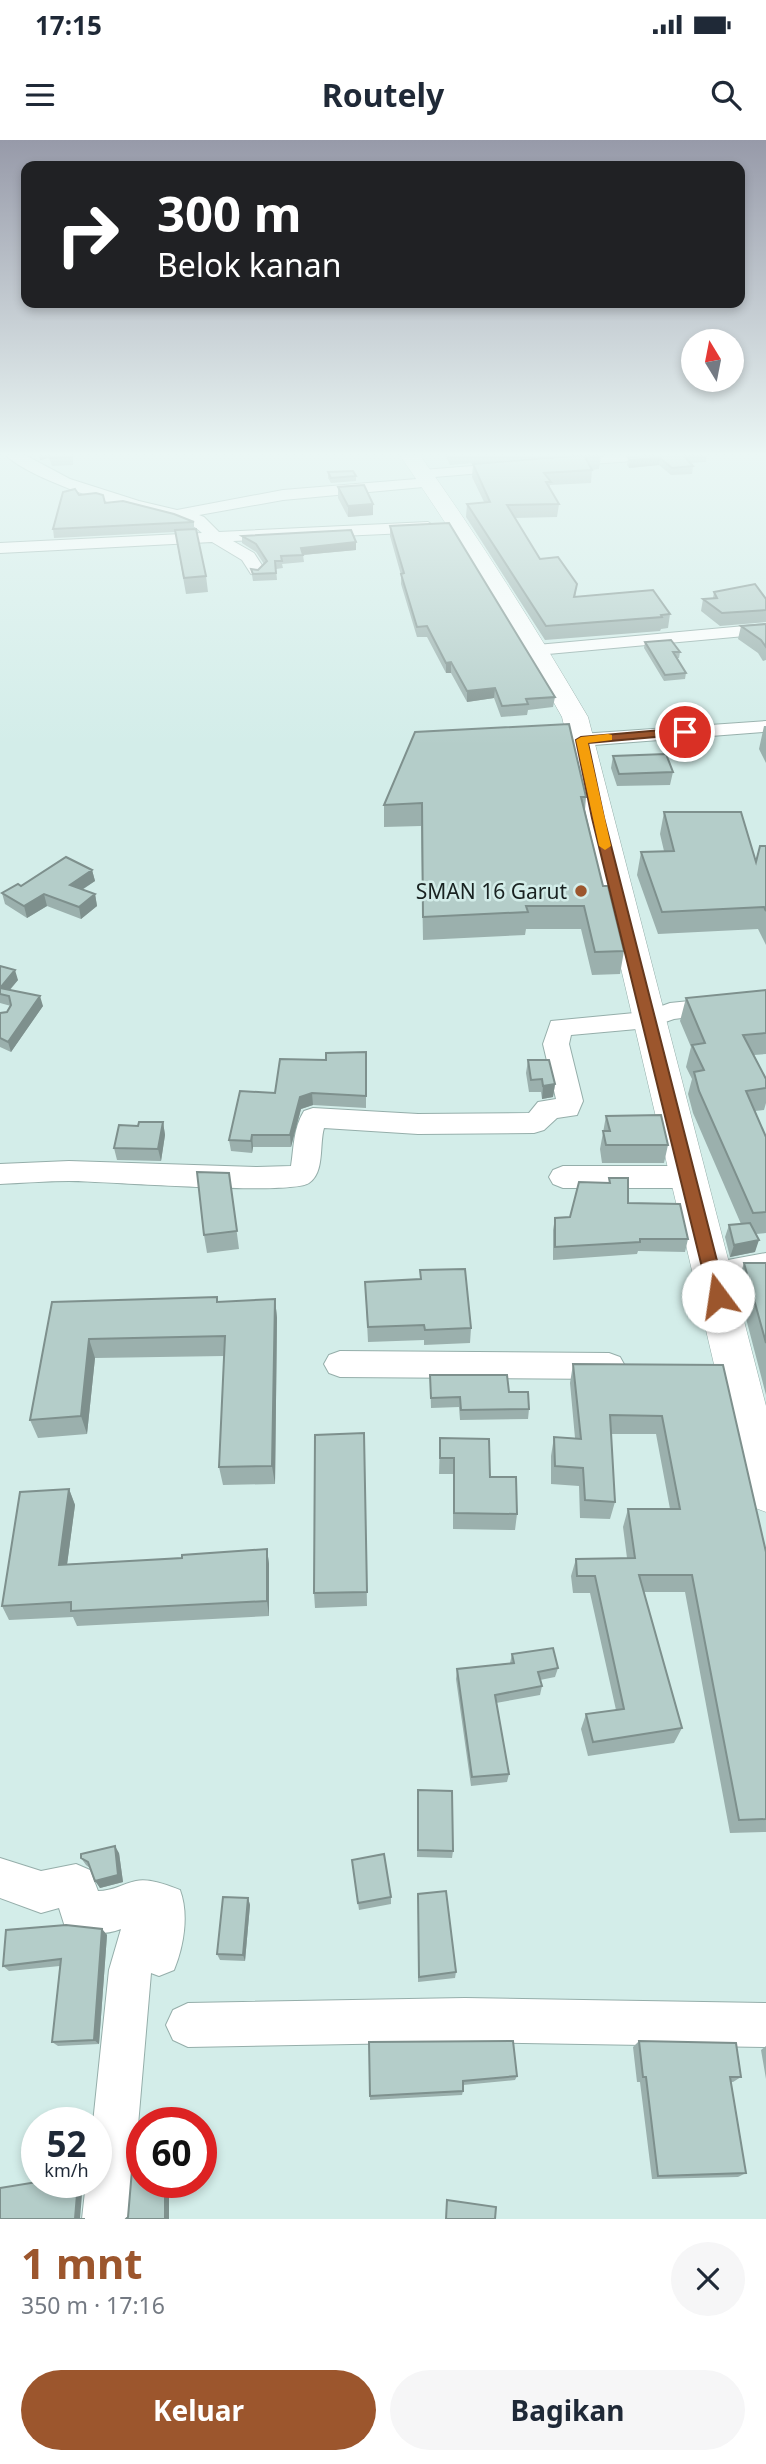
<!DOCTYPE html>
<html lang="id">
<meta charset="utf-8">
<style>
body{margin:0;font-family:"Noto Sans",sans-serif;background:#f6f6f7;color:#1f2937;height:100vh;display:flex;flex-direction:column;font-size:26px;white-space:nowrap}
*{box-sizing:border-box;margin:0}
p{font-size:23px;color:#747a83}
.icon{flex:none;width:38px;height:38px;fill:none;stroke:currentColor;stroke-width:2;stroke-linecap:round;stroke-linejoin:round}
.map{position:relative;height:2079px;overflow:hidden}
.drawer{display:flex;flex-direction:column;background:#fff;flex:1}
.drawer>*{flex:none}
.guide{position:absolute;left:21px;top:21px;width:724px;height:147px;border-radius:14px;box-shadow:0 4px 10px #0003;background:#202124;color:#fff;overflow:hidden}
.needle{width:46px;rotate:350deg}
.controls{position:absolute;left:681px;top:189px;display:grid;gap:14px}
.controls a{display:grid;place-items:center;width:63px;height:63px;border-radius:50%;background:#fff;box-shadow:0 4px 10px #0003;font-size:35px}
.speed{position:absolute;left:21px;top:1967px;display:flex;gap:14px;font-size:35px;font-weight:700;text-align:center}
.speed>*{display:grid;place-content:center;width:91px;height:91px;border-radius:50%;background:#fff;box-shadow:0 4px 10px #0003;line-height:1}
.speed small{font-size:18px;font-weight:400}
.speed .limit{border:10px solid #d22;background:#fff;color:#111}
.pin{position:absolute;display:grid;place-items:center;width:60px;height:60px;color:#fff;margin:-30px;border:4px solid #fff;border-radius:50%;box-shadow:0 2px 7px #0007}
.me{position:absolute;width:77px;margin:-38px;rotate:346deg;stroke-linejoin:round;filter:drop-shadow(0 0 5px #0008)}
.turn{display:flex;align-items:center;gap:24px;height:147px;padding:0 21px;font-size:32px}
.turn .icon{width:91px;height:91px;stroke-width:2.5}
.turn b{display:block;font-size:49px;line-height:60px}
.round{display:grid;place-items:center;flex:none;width:74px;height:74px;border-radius:37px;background:#f6f6f7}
.summary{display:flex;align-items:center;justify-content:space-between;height:119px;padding:0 21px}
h1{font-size:42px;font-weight:700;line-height:52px;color:#9c562d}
.action{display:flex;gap:14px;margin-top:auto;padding:14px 21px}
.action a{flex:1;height:80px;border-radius:42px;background:#9c562d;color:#fff;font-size:28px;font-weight:700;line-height:80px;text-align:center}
.action a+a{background:#f6f6f7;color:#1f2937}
.status{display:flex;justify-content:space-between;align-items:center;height:49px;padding:0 35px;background:#fff;direction:ltr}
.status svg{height:19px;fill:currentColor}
header{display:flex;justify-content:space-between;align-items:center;height:91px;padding:0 21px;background:#fff;font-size:32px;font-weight:700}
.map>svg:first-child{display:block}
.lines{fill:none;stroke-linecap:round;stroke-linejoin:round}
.minor-casing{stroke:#95aeaa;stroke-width:2}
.major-casing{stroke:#95aeaa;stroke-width:1}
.minor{fill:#fff;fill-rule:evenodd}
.major{fill:#fff;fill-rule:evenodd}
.wall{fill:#9bb0ad}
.shaded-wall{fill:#7e908d}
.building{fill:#b4cdc9;stroke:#7e908d;stroke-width:2}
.route{fill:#9c562d;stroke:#65381d;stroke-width:2}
.slow{fill:#f59e0b}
.poi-dot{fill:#9c562d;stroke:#d3ede9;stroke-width:2.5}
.labels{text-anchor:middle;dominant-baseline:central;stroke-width:5;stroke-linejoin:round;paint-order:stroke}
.poi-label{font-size:21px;fill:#192221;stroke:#d3ede9;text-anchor:end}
</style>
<div class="status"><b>17:15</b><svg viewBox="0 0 49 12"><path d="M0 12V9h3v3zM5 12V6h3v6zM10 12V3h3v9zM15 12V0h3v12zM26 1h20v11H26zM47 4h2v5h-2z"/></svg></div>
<header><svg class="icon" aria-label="menu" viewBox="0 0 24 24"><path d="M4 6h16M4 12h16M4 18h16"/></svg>Routely<svg class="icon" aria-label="search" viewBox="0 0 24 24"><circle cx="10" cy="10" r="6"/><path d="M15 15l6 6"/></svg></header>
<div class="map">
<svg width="766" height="2079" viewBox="0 0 766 2079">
<rect width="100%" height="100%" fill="#d3ede9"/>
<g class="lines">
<g class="minor-casing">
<path id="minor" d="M5,314H23L70,339L139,361L177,370L283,350L429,338L434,340L437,343L434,346L283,360L199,375L204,377L219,392L428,382L436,387L428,392L233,401L254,413L265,430L257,435L251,434L242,420L212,402L0,413V403L202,393C185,376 155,375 132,369C103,362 23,335 5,314Z
M615,314H684L677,318L562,326L555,322L562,318Z
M511,323L516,324L518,327L516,330L423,338L416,334L423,330Z
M766,484V494L537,515L528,510L537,505Z
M766,581V591L763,592L581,606L574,604L571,600L574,596L581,594Z
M719,858L728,860L731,866L728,872L674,879L648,888L571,895L569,904L583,961L577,975L557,978L544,990L534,993L418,994L324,988C319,1005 325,1032 309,1043C291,1056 105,1041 69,1041C46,1041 23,1043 0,1044V1024L69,1021L257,1027L291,1026C294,1007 293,989 304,971L313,968L418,974L529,973L538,962L556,959L543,904L551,881L645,872L670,863Z
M563,1026H687L697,1030L701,1037L697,1044L687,1048H563L553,1044L549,1037L553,1030Z
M766,1113V1137L712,1145L701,1141L697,1133L701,1125Z
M340,1211L609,1213L620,1217L625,1226L620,1235L609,1239L340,1237L329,1233L324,1224L329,1215Z
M0,1718L41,1731L76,1724L90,1730L98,1751C113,1751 122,1744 136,1741C149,1738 167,1745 180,1750C189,1774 184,1806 174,1830L159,1836L151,1833L130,2079H82L86,2042H96V1983H93L109,1830L121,1789C103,1796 83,1794 65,1787L59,1768L41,1773L0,1758Z
M465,1858L766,1863V1907L465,1902L188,1907L173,1900L166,1885L173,1870L188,1863Z"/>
</g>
<g class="major-casing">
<path id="major" d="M399,314H419C480,399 535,487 588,577L766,1266V1372L750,1366L744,1352L562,577C512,487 458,399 399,314Z"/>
</g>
<use href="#minor" class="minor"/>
<use href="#major" class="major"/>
</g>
<path class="wall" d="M39,314H75L73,316V325L52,326L49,318L40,320Z
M445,314H584L450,325Z
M707,314L706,322L690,323L693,326L692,334L671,335L659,325L629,328L627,325L628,317Z
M601,316L599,329L592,330L591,343L550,345V349L559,364L557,377L515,378L540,419L577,444L575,457L670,474L668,488L661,489L660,491L545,500L466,377L467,364L484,362L472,337L473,324Z
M328,332L356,336V341L331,343L328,338Z
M338,347L373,375L348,377L338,358Z
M79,355L105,363L194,382V389L206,436L208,452L186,454L175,392L54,398L53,389Z
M390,386L555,557L553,567L528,570L527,575L501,577L494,558L467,562L451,533H446L427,497H417L401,444V435L390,396Z
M242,396L356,402V410L303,415L304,422L282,424L283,428L276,429L277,440L253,441L251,429L258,430L264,424L256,412L242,403Z
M714,452L766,459V482L720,486L701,471L703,459L713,458Z
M766,484V520L763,521L758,513L738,499L741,486Z
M645,502L680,512L679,518H677L686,533L685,539L664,541L644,508Z
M764,586H766V623L759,609Z
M613,616L673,632L670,645L617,646L611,628Z
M586,657L585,670L603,746L624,811L620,834L592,835L581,789H526L525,795L423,800L421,686L384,687V665Z
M664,672L756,722L766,706V805L758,789L658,794L637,735L641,712L664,711L660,694Z
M92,730L95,741L82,750L95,754L97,766L81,779L47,766L27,778L5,764L2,753L21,746Z
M0,826L18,840L10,850L43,866L11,912L0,907V873L7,872L11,866L0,863Z
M766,850V914L754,915L766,939V963L764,970L755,971L766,997V1093L756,1094L755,1112L730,1117L725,1097L729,1085L741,1084L693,973L688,954L692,939L686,927L691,907L680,881L686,858Z
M366,912V968L313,965L301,969L291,1007H253L252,1013L231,1011L229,1000L326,920Z
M528,920L555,944L553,957L542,959L541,952H529L526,933Z
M606,976L668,1005L664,1023H602L600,1009Z
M163,982L165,995L161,1021L117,1020L114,1008L138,986Z
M229,1033L239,1109L207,1113L204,1095Z
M609,1038L628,1063L688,1099L685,1112L638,1111L637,1114L553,1120V1090L555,1078L570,1077L609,1043Z
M744,1123H766V1255L737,1144Z
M420,1130L471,1188L470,1203L424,1205V1200L368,1202L365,1142L420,1139Z
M217,1157L218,1162L275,1159L277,1178L275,1344L223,1345L219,1327L224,1216L95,1218L87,1294L38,1298L30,1280L52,1162Z
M573,1224L723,1225L766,1412V1692L730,1693L685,1452H644L682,1588L674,1603L588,1616L581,1589L586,1574L616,1570L590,1453H573L571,1436L576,1419L627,1418L623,1387L628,1369H670L656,1294H611L615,1362L610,1379L580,1378L579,1346L551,1344V1316L554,1297L575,1298L570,1243Z
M430,1235L509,1252L529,1269L528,1279L460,1280L459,1267L431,1268Z
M364,1293L367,1466L315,1468L314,1453Z
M440,1298L490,1337L517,1374L515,1390L453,1389V1334H439Z
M69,1349L75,1365L67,1424L182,1418L267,1409L269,1424V1476L77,1486L73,1477L9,1480L2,1466Z
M512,1514L558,1528L555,1537L540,1540L542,1546L540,1555L496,1563L509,1634L507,1642L471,1646L456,1539L457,1529L510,1523Z
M418,1650L453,1711L452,1718L417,1717Z
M119,1713L123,1742L100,1748L90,1728L86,1725L81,1718Z
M353,1727L391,1757V1764L359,1770Z
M418,1754L456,1832L455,1838L418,1842Z
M248,1758L250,1765L245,1821L220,1820L217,1814Z
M102,1789L107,1795L99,1904L58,1906L52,1902L60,1826L9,1831L3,1826Z
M639,1901L741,1937L733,1942H731L746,2033L738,2037L652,2039L640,1942H637L633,1907Z
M369,1902L517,1936L515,1940L463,1945V1951L462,1955L370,1960Z
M766,1906V1939L761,1910Z"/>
<path class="shaded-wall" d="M39,314H49V318L40,320Z
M660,318L659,325L629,328L630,320Z
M373,364V375L348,377V366Z
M356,402V410L302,415L301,408Z
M451,522V533H446V523Z
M495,548L494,558L467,562V551Z
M92,730L95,741L72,756L70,745Z
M44,754L47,766L27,778L24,766Z
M95,754L97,766L81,779L79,767Z
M15,830L18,840L5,855L0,848Z
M40,856L43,866L11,912L8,902Z
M555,944L553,957L542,959L543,946Z
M312,953L313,965L301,969L291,1007L290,995L300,957Z
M163,982L165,995L161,1021L158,1009Z
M252,995L253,1007L252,1013L251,1001Z
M759,1100L755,1112L730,1117L734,1105Z
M275,1159L277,1178L275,1344L272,1326Z
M89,1199L95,1218L87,1294L81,1276Z
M69,1349L75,1365L65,1440L59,1425Z
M267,1409L269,1424V1476L267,1461Z
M115,1706L119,1713L123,1742L100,1748L95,1741Z
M248,1758L250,1765L245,1821L243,1815Z
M102,1789L107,1795L99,1904L94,1900Z
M78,2042H83L80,2079H75Z
M165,2042H169V2079H165Z"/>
<path class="building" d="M49,314H72V316L50,318Z
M598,314L601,316L585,317L592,330L544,333L551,342H546L559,364L507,365L540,419L558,417L577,444L574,457L653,450L670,474L661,475L662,477L546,486L467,364L490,362L473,324Z
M669,314H707L684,316L693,326L672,328L660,318L630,320L628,317Z
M353,331L356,336L331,338L328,332Z
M364,345L373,364L348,366L338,347Z
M75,349L79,355L96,353L103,355L105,363L123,361L174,374L194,382L53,389L63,352Z
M449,383L555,557L526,559L528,564L502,566L495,548L467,551L451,522L446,523L427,486L417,487L401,434L404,433L390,386Z
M196,389L206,436L184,438L175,390Z
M351,390L356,402L301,408L303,415L281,416L282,421H275L276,433L253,434L251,429L258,430L267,421L256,404L242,396Z
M755,444L766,459V470L722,473L703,459L717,458L714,452Z
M766,484V507L761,500L741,486Z
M671,500L680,512H673L686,533L665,535L645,502Z
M569,584L586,657H581L603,746H608L624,811L595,812L584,766H526L528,772L423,777L422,663L384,665L415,592Z
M666,614L673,632L619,634L613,616Z
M664,672H741L756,722L760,706H766V771L764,767L662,772L641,712L674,711Z
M66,717L92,730L70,745L95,754L79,767L44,754L24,766L2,753L18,744L21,746Z
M0,826L15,830L0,848L40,856L8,902L0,898V873L7,872L11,865L9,856L0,854Z
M766,850V893L743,895L766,939V948L746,951L766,997V1072L753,1073L699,951L694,932L704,930L692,905L705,903L686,858Z
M366,912V956L312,953L300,957L290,995H252L251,1001L229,1000L240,951L275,953L280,919L326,920V913Z
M528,920H549L555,944L543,946L542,939L531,940Z
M661,975L668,1005H606L603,991H610L606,976Z
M139,982H163L158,1009L114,1008L119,985L138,986Z
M197,1032L229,1033L237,1091L204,1095Z
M609,1038H628V1063L680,1064L688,1099H640V1102L555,1107V1078L570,1077L579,1042L610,1043Z
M750,1083L759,1100L734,1105L729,1085Z
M744,1123H766V1203Z
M465,1129L471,1188L425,1190L424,1185L368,1187L365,1142L421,1139L420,1130Z
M217,1157V1162L275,1159L272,1326L219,1327L225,1196L89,1199L81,1276L30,1280L52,1162Z
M573,1224L723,1225L766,1412V1679L739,1680L692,1435H639L682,1588L593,1602L586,1574L624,1569L595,1436H577L576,1419L635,1418L628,1369H680L662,1276L610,1275L615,1362L585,1360L583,1328L555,1326L554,1297L581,1299Z
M430,1235H507L509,1252H528L529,1269L461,1270L460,1257L431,1258Z
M364,1293L367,1452L314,1453L315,1295Z
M440,1298L489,1299L490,1337H516L517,1374L454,1373V1318H440Z
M69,1349L59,1425L182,1418V1415L267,1409V1461L71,1471V1462L2,1466L20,1352Z
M553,1508L558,1528L538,1532L542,1546L495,1555L509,1634L472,1637L457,1529L514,1523L512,1514Z
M418,1650L452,1651L453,1711L418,1710Z
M115,1706L118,1735L95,1741L88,1722L81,1718V1714Z
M384,1714L391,1757L358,1763L352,1720Z
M446,1751L456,1832L419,1837L418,1754Z
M223,1757L248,1758L243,1815L217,1814Z
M66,1785L102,1789L94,1900L52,1902L61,1819L3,1826L6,1790Z
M513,1901L517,1936L463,1941V1951L370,1956L369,1902Z
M639,1901L736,1903L741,1937H730L746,2033L658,2036L646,1937H643Z
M142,2029V2042H165V2079H126L128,2077L132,2030Z
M37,2042H78L75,2079H85H0V2048Z
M447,2060L496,2067L495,2079H446Z"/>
<linearGradient id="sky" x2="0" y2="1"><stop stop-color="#979aa9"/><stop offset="0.52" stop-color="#ebf7f5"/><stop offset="1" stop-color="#ebf7f5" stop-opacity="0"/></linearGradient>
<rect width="766" height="605" fill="url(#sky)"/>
<path class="route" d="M685,588L691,592L689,594L588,603L604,678L726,1156L724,1161H712L709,1156L592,678L576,600L581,597Z"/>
<path class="slow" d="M608,594L612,595V600L588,603L611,706L605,710L599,706L576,600L581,597Z"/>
<circle class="poi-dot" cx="581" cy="751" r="7"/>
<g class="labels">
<g class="poi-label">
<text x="567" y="751">SMAN 16 Garut</text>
</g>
</g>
</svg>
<div class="controls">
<a><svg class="needle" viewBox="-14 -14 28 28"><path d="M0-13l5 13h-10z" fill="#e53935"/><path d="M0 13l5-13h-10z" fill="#747a83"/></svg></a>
</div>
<div class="speed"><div>52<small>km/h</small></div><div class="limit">60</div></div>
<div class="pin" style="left:685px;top:592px;background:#d93025"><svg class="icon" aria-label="arrive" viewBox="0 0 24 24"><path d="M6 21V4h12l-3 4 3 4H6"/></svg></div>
<svg class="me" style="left:718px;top:1156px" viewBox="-20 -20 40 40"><circle r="19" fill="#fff"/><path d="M0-13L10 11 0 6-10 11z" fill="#9c562d"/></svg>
<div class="guide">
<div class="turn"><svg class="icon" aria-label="right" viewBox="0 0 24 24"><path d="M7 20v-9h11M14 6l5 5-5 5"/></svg><div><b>300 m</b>Belok kanan</div></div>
</div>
</div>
<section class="drawer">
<div class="summary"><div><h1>1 mnt</h1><p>350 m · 17:16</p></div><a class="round"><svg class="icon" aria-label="close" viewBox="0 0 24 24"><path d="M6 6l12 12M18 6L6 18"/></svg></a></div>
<div class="action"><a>Keluar</a><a>Bagikan</a></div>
</section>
